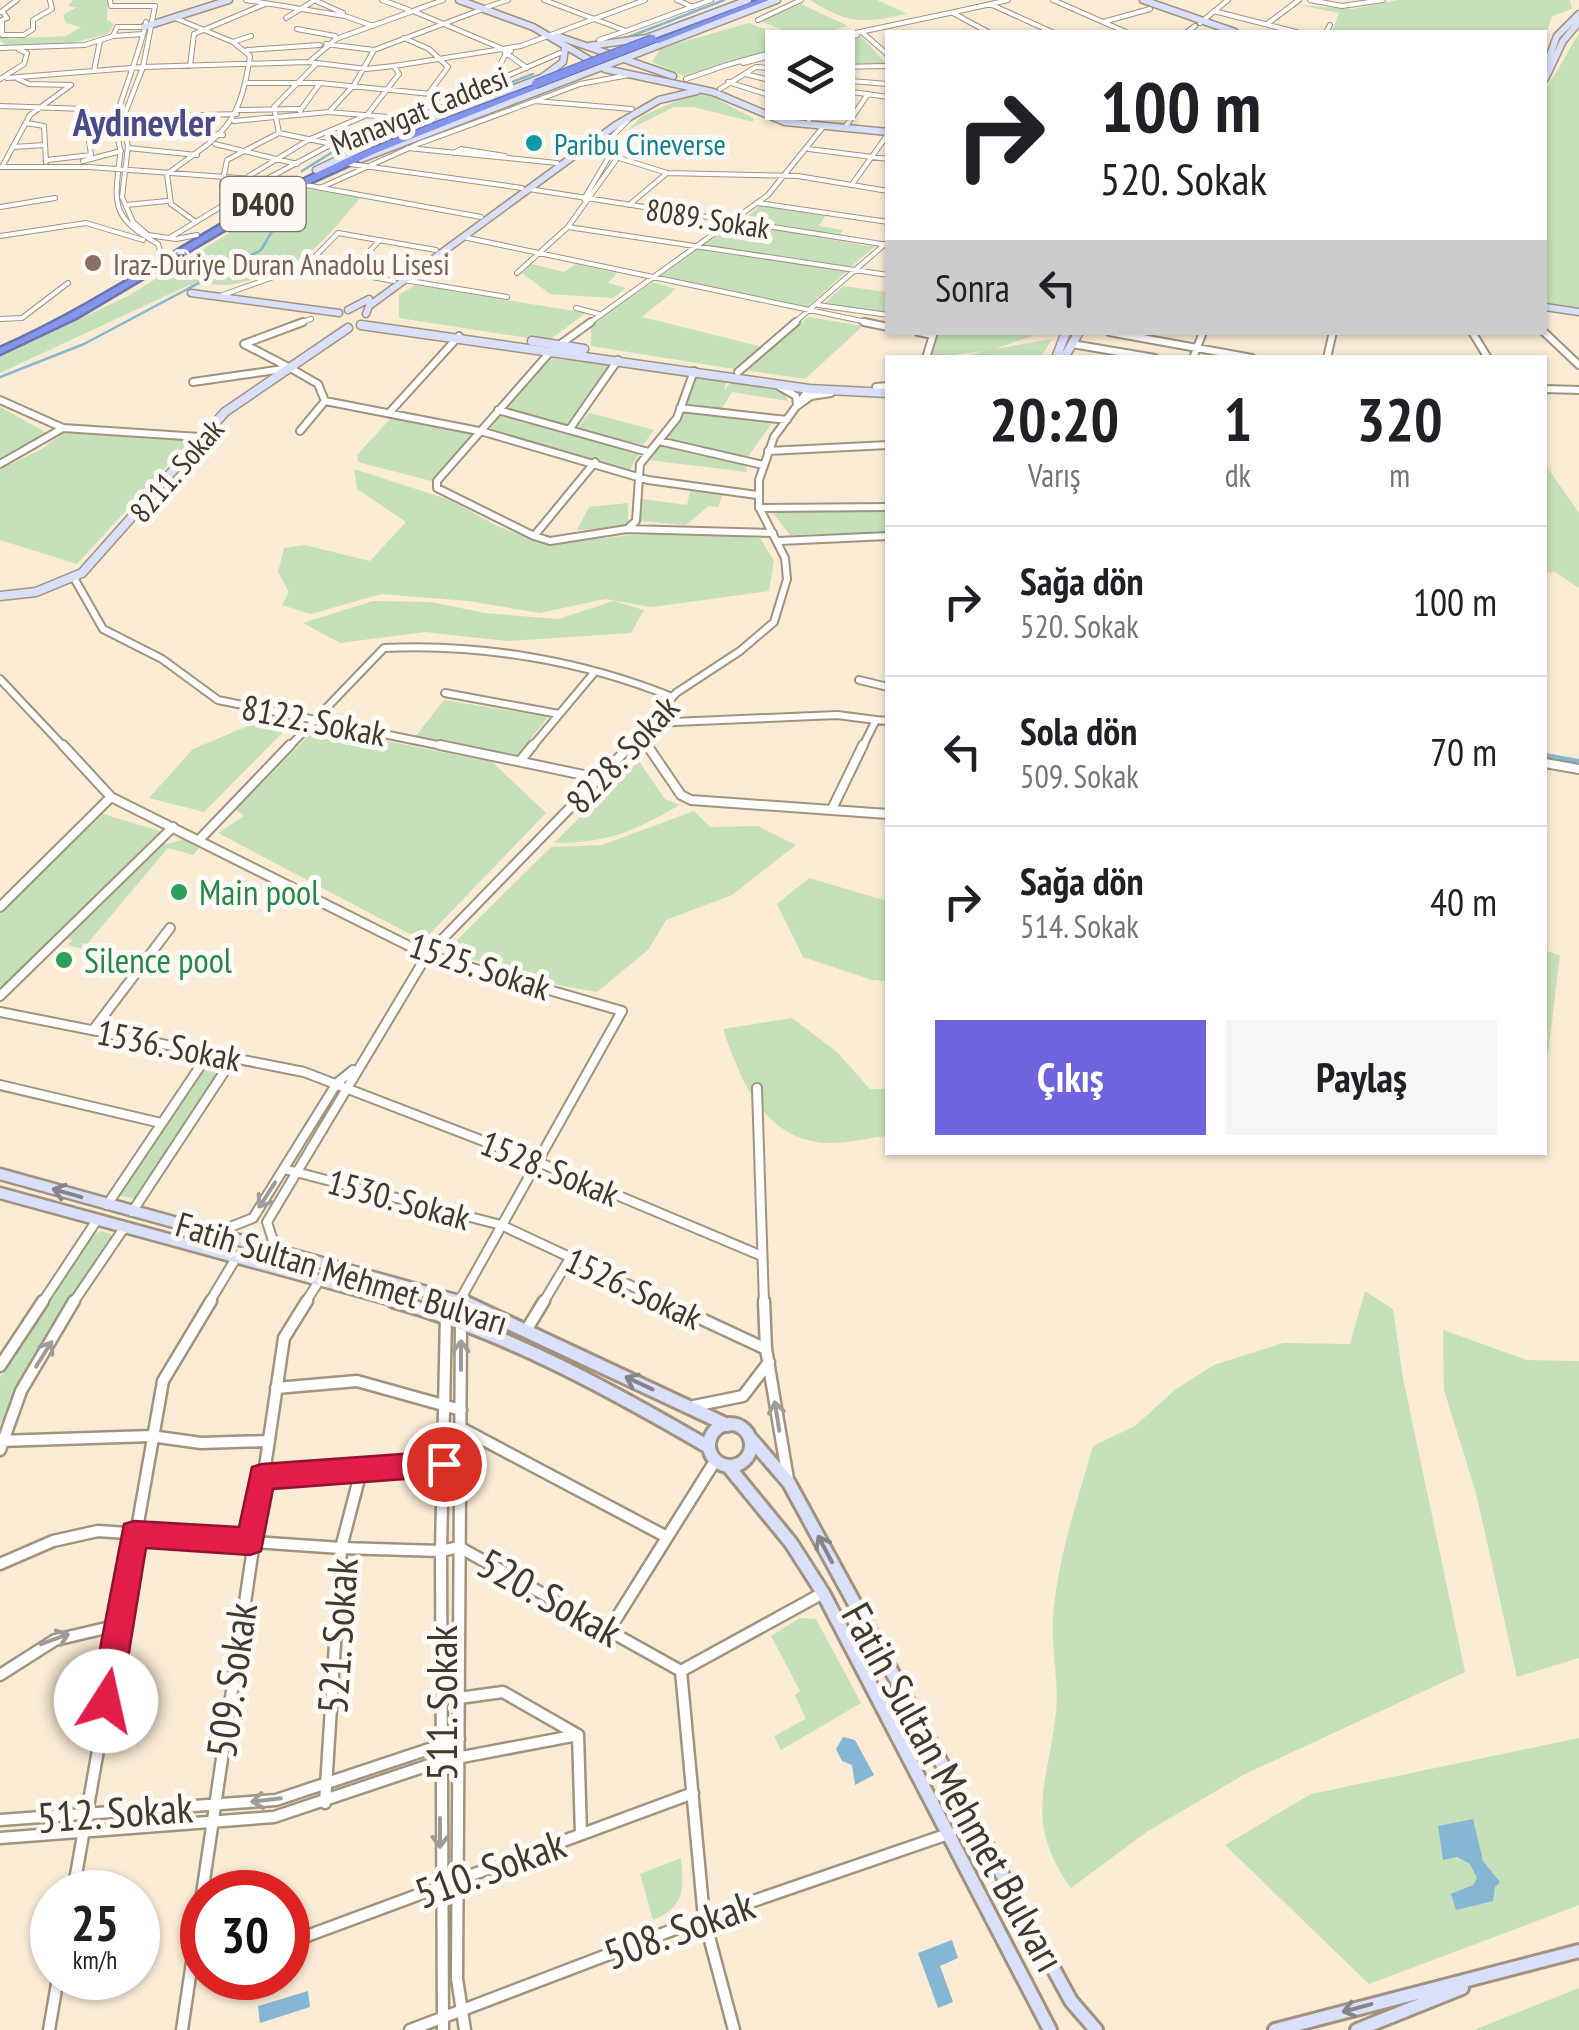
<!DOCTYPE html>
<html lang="tr">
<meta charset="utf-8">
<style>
body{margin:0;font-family:"PT Sans Narrow",sans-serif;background:#f6f6f6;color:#202124;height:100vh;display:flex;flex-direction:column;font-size:38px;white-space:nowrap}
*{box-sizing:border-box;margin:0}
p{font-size:32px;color:#757577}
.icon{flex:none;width:55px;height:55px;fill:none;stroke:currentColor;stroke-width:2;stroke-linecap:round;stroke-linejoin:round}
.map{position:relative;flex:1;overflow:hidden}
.drawer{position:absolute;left:885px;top:355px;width:662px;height:800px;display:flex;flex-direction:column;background:#fff;border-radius:0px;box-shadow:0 2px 8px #0004}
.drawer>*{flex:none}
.guide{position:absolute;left:885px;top:30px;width:662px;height:305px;border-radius:0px;box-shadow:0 2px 8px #0004;background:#fff;color:#202124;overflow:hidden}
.controls{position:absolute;left:765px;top:30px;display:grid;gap:20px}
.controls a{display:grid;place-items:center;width:90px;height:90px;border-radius:0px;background:#fff;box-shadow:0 2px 8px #0004;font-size:50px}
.speed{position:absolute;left:30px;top:1870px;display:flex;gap:20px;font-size:50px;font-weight:700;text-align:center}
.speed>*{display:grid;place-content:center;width:130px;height:130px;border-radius:50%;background:#fff;box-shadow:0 2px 8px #0004;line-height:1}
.speed small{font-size:25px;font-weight:400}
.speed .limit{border:15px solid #d22;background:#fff;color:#111}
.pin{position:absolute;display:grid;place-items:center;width:85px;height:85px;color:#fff;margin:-42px;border:5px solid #fff;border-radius:50%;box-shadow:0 2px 10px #0007}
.me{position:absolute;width:110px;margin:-55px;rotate:10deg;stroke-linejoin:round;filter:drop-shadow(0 0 8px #0008)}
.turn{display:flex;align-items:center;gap:35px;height:210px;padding:0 50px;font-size:45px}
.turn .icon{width:130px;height:130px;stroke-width:2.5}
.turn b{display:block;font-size:70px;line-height:85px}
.then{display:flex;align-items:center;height:95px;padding:0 50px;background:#0003;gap:20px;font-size:38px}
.eta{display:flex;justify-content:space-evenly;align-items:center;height:170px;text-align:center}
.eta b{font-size:60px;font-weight:700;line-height:70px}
.button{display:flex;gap:20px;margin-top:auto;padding:20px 50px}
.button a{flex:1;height:115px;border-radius:0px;background:#6d64de;color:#fff;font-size:40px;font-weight:700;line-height:115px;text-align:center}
.button a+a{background:#f6f6f6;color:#202124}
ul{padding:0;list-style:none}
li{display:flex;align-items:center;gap:30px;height:150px;padding:0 50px;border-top:2px solid #e0e0e0}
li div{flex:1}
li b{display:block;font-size:38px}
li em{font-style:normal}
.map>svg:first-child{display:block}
.green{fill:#c6e1ba}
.water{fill:#85b6d4}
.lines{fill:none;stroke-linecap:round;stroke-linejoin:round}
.stream{stroke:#85b6d4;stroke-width:2.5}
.canal{stroke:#85b6d4;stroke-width:10}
.street-far3-casing{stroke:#a1947e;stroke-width:6}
.street-far2-casing{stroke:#a1947e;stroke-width:10}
.street-far1-casing{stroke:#a1947e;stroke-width:12}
.street-casing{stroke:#a1947e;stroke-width:15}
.secondary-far3-casing{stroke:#a1947e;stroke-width:9}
.secondary-far2-casing{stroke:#a1947e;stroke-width:11}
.secondary-far1-casing{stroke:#a1947e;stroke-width:15}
.secondary-casing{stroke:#a1947e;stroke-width:18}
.highway-casing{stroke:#6c74ab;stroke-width:5}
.street-far3{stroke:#fff;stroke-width:4}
.street-far2{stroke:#fff;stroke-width:6}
.street-far1{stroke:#fff;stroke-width:8}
.street{stroke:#fff;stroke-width:10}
.secondary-far3{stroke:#dadffa;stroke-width:6}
.secondary-far2{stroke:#dadffa;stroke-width:8}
.secondary-far1{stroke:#dadffa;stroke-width:10}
.secondary{stroke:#dadffa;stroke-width:12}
.highway{fill:#8494ed;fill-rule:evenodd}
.highway-bridge-casing{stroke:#6c74ab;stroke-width:10;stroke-linecap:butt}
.highway-bridge{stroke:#8494ed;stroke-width:8}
.oneway{stroke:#85848b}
.oneway2{stroke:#9f9c98}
.route{fill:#e11d48;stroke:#92132f;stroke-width:2.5}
.culture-dot{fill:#0f9aa8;stroke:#fdfaf5;stroke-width:4}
.education-dot{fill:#8d6e63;stroke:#fdfaf5;stroke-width:4}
.leisure-dot{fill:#2e9e5b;stroke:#fdfaf5;stroke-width:4}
.labels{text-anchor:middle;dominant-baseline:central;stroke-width:10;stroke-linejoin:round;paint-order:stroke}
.far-street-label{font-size:30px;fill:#3f3930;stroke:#fdfaf5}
.far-culture-label{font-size:30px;fill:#0d838f;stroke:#fdfaf5;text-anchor:start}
.far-education-label{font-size:30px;fill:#785e54;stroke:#fdfaf5;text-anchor:start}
.shield{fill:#fdfaf5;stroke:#78736b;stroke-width:2.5}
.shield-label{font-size:32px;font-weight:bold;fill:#3f3930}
.street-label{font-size:35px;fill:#3f3930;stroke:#fdfaf5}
.leisure-label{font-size:35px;fill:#27864d;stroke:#fdfaf5;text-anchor:start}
.far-district-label{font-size:38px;font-weight:bold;fill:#4c4b89;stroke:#fdfaf5}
.near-street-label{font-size:42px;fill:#3f3930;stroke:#fdfaf5}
</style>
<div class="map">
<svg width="1579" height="2030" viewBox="0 0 1579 2030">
<rect width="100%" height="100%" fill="#f9ebd4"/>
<path class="green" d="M73,0H108L107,20L114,24L108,34L71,43L5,45L0,40V30L8,39L66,36L81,27L66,23L63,15L77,7L68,6Z
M810,0H877L907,14C862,23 850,25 810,0Z
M1398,0H1570L1572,9L1552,16L1545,37V32H1332L1339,13L1298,5L1352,9Z
M801,4L848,26L804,38L760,21Z
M749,23L805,45L782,48V51L686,77L652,62L661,48Z
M1579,33V309L1545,303V91Z
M861,36L887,65H838V48H816Z
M695,93L711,96L753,118V122L694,107H674L628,130L642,116Z
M301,188L361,197C318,247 303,271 234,284C219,287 206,281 187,286L0,373V357L130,295Z
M761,205L826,215L819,226L843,230L839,236L743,220Z
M736,224L875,247L850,267L703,245Z
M698,248L847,271L805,309L658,277Z
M532,264L564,272L576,264L617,273L608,283L626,288L613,298L550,294L522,273Z
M653,282L676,289L642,317L762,347L734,369L591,346V324Z
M415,285L586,313L548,341L399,318V295Z
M843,286L887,292V314L824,304Z
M808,317L863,326L805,379L744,370Z
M936,333H1040L995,349L1052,339L1041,357H966L982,351L932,358Z
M550,358L611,365L566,425L504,409Z
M695,377L726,381L724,391L730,383L782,389L788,401L732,392L722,408L684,403Z
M0,407L47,433L0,458Z
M685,411L774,420L747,458L672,440L668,436Z
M589,413H590L654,430L643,445L576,429Z
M501,414L640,452L629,471L489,431Z
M391,418L474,435L431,481L358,462L357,455Z
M65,431L181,439L187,444L77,564L0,540V469L42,449Z
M658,445L746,464L747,472L648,460Z
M1545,464L1579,513V588L1555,572L1545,573Z
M354,469L450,500L497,526L548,545L671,530L760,538L774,561L769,591L652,607L605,599L540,613L468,601L381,594L311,614L282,605L289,592L278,572L284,548L305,545L370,561L406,522L357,489Z
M690,491L723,494L718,507L709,506L686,525L639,521L642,499L687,505Z
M628,503V522L622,528L577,530L589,507Z
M770,509H887V532L790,535Z
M373,601L431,602L485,613L558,619L614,601L644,610L631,633L507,641L425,632L340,643L303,623Z
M444,700L548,717L516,758L415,737Z
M255,723L284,731L204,812L149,798L193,749Z
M317,727L492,762L546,813L423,941L218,833L244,816L236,810Z
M634,754L665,799L679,805C634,832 607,843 554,843L603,794Z
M694,811L710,827L758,826L796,845L732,895L666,920L649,949L597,992L525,979L464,956L457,940L551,847L602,845Z
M103,814L160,831L0,989V914Z
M186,839L200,847L193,855L168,848L87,944L82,943V949L68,945L72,940L67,938L159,846Z
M809,878L887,901V981L872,980L803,957L777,904Z
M1545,951L1560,955L1548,1054L1545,1053Z
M792,1018L837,1052L870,1089H887V1136C866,1138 838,1146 817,1142C760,1134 739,1075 723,1029Z
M208,1059L225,1063L135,1199L118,1195Z
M101,1231L111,1234V1239L0,1425V1377L92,1235Z
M1365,1291L1393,1309L1403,1378L1465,1672L1245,1774L1148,1831L1071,1888C1023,1821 1048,1785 1056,1712C1059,1681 1051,1650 1053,1619C1057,1560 1077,1502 1093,1446L1135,1426L1176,1389L1214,1365L1283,1343L1350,1344Z
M1443,1330L1527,1360L1579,1361V1658L1517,1677L1476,1493L1444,1390Z
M800,1618L816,1619L861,1703L781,1750L774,1736L806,1719L795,1695L800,1691L771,1636Z
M1579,1738V1905L1369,1984L1225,1845L1311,1794Z
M681,1858C684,1890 685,1907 653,1920L640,1874Z
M1579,1988V2030H1474Z"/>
<path class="water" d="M843,1737L855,1740L874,1775L855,1785L852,1765L842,1761L836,1749Z
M1473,1819L1483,1861L1500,1882L1495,1887L1493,1901L1456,1910L1451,1894L1473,1885L1477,1878L1470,1864L1457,1857L1443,1860L1438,1826Z
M952,1940L958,1958L940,1966L953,2002L938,2008L918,1953Z
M308,1991L310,2007L260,2023L258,2006Z"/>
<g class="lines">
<path class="stream" d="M626,38L724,0
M302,171L339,148L533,74
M0,377L84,344L261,250L290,201"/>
<path class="canal" d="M1545,758L1579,764"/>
<g class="street-far3-casing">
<path id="street-far3" d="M110,0L111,6H155
M246,0L345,16L373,26
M314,0L343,13
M382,0L409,10
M544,0L626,31L711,0
M677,0L693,7
M1053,0L1126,32
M1310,0L1342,6L1383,0
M990,4L1052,32
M155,6L143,67L122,121L128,146L122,197L133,222L148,235L176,239L197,235
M487,7L508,0
M1214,11L1296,32
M1,12L17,0
M3,12L7,18L2,20V35H24L33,29V20L52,9L50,0
M953,13L988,32
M175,18L233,42L251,36
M286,18L315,0
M758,20L801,0
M146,22C139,56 125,86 116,118C112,131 122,143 120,156C114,206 111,217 158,244L162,257
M1103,22L1150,9
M1200,23L1228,0
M1267,24L1299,0
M297,29L335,36
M1187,32L1195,26
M1326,32L1330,25
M863,33L888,55
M113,36L117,27H144
M404,38L429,49L448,67L429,93
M599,40L626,31
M326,44L374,50
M0,48L85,45L113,36L143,34
M808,48L857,35
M247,50L320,45
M511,51L506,53L527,68
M309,62L336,39L443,0
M743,63L782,53
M190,66L194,34L265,4
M838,67L888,66
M714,69C810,39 910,23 1008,0
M94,71L100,41
M745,74L782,83
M629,75L580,84L535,101L632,109
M7,78L143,67L309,62L366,69L394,66L521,46L645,0
M0,79L24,64L27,53L19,50
M686,79L715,69
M838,80L888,84
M728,82L782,99
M246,83H320L451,96
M491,83L560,53
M720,89L756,67L782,69
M838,90L888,97
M0,106L85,109L91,155L47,160
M238,110L299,109
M300,111L320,83
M329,112L399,118
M778,114L787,102
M809,120L825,102
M234,121L329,112L354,85L374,50L483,9
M26,123L44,126L46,162
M846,126L868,94
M279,133L332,144
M223,135L170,130L171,116L237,114
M215,144L297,164
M13,147L45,145
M128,148L197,155
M408,148L557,163
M809,149L888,159
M454,153L461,149L505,156
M610,155L667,173L798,176L888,191
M83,161L121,151
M350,164L522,188
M0,167H89L265,180L332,144L491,83L506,53L503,49L413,11
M2,167L30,115L71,85L29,84L18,79
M249,176L310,139L367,115L399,74L394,66
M853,183L888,134
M300,184L481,217
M320,188L418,144L535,101
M529,189L888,245
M242,191L222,185L227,160L279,133L274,107L317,63
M584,199L610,155L609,140L628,120
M758,203L888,222
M126,205L167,201
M629,205L667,173
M0,207L55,198
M196,222L171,204L167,174C223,133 239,129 250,56L233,42
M568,227L888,275
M0,236L86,223L143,240
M171,237L265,180
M463,237L876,324
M307,265L394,281
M517,273L568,227L616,160
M348,274L379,241
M404,280L507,297
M220,296L307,265L338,233L436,250
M818,305L888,315
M576,308L599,314
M0,319L22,318L68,283
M297,324L311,319
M588,324L768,195L823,127
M793,324L885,244"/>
</g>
<g class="street-far2-casing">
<path id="street-far2" d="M591,322L551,351L437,481V488L534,536L595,462
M864,322L888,327
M918,332L933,335
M1109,332L1252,358
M1472,332L1488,358
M1544,332L1579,365
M1072,344L1155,358
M926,358L934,332
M1193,358L1203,332
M1327,358L1333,332
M290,368L244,344L303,322
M292,369L318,384L325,401L484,432L648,480L757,495
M738,372L796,322
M193,382L290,368
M780,387L796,396L797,406L811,396L831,393
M876,387L888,386
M1545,389L1579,390
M0,400L63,428L200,437
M680,408L787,420
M498,410L648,452
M389,413L459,336
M569,430L618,360
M300,431L325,401
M659,441L763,465
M768,451L888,445
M0,464L63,428
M759,508L888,507
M627,529L773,533
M534,536L550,541L627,529L636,521L640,464L677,418L694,371
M779,541L888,536
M74,578L103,629L162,659L218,700L452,748
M0,679L65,748
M859,680L888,687
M445,693L559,714
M650,723L837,715L876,720
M640,736L648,748
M288,748L384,648C479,643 584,661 672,697
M531,748L593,674
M629,748L676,693L740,651L774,622L787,579L785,558L759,507V480L774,437L809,389
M862,748L876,720L888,721"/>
</g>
<g class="street-far1-casing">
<path id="street-far1" d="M63,745L111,797L427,955L622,1011L460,1300
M440,745L603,779
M647,745L681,795L691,800L888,814
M520,761L533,745
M1545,763L1579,769
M832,809L863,745
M199,840L290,745
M0,907L111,797
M0,996L173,827
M0,1012L304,1072L538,1162L762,1256
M93,1030L170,928
M0,1085L161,1123
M757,1088L764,1303
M284,1169L501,1225L668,1303
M107,1205L209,1053
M132,1212L234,1057
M215,1233L253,1218L337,1083L353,1070
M276,1250L267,1222L427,955L631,745
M42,1303L97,1220
M73,1303L124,1228
M209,1303L236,1258
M305,1303L319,1281
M543,1303L570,1258"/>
</g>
<g class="street-casing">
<path id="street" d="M663,1301L766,1349
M764,1301L766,1349L788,1479
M461,1321L457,1979L465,2030
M527,1329L544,1301
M0,1366L43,1301
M276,1388L357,1381L461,1410
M694,1406L743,1396L769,1362
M461,1428L667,1537
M0,1441L151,1436L201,1443L267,1441
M0,1450L21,1391L74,1301
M262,1477L444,1464
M0,1564L53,1541L98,1531L341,1548L441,1551L459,1547L681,1671
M609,1630L715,1461
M681,1671L704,1918L734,2030
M681,1671L823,1593
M0,1675L55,1640L119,1625
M459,1698L503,1692L578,1735L581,1834
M325,1803L341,1548L361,1471
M0,1820L276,1800L459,1739
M0,1838L274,1817L441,1761L578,1735
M73,1892L163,1381L211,1301
M288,1943L693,1793
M49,2030L58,1978
M182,2030L284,1338L307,1301
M410,2030L704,1918L951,1833
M443,2030L441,1551L446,1315"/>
</g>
<g class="secondary-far3-casing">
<path id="secondary-far3" d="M459,0L533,27L605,69L713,92L785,122L888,132
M1143,0L1235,32
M144,27L229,0
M557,36L673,76
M641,40L748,0
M589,46L646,38
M1545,68L1557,36L1579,14
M540,79L563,62L565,48
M1545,79L1563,41L1579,22
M361,159L777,0
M316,170L385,137L546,76
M191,293L339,313
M1545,307L1579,312
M348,310L369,299
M366,314L369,306L616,125L659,100L697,91"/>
</g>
<g class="secondary-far2-casing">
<path id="secondary-far2" d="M361,325L809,389L888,393
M532,341L584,349
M1056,358L1066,332
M1064,358L1079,332
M0,596L36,592L82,573L225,412L348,328"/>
</g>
<g class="secondary-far1-casing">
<path id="secondary-far1" d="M0,1174L467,1303
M0,1193L403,1303"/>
</g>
<g class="secondary-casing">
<path id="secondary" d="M394,1301C503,1331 609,1389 707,1446
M462,1301L727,1425
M709 1445a21 21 0 1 1 42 0a21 21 0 1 1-42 0Z
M752,1440L789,1483L1071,2001L1096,2030
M728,1466L791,1543L823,1593L1050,2030
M1275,2030L1579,1951
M1357,2030L1462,1988"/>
</g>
<g class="highway-casing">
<path id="highway" d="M758,0H767L659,43L652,41Z
M537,84L544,86L378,152L314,181L248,216L76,318L0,354V348C97,305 182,244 275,194C359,149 449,118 537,84Z"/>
</g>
<use href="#street-far3" class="street-far3"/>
<use href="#street-far2" class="street-far2"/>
<use href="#street-far1" class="street-far1"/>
<use href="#street" class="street"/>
<use href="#secondary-far3" class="secondary-far3"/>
<use href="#secondary-far2" class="secondary-far2"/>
<use href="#secondary-far1" class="secondary-far1"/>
<use href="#secondary" class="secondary"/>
<use href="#highway" class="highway"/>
<g class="highway-bridge-casing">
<path id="highway-bridge" d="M536,84L652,39"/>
</g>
<use href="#highway-bridge" class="highway-bridge"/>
</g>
<defs><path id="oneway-shaft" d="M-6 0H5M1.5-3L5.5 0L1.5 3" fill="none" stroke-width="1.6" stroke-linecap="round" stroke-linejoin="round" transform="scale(2.5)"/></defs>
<g class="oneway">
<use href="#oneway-shaft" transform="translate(67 1193) rotate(-164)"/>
<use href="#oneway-shaft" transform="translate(639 1383) rotate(-155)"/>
<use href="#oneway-shaft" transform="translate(825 1549) rotate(-118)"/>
<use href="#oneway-shaft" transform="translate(1357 2008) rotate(165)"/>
</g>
<g class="oneway2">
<use href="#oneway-shaft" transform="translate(267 1195) rotate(123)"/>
<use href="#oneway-shaft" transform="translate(44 1354) rotate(-58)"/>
<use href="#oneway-shaft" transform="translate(461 1355) rotate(-90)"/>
<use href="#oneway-shaft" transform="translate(777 1416) rotate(-99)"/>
<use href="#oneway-shaft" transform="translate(55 1639) rotate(-20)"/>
<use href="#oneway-shaft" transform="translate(266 1800) rotate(173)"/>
<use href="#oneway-shaft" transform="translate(440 1833) rotate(90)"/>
</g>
<path class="route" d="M444,1451L454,1454L458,1464L454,1473L444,1476L273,1489L261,1551L250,1555L146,1548L121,1701L116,1711L106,1716L95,1711L90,1701L124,1524L134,1521L239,1527L252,1467L262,1464Z"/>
<circle class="culture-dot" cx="534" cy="143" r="10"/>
<circle class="education-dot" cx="93" cy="263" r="10"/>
<g class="leisure-dot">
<circle cx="179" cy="892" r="10"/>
<circle cx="64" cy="960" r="10"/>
</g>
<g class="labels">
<g class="far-street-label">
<text transform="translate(419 110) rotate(-22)">Manavgat Caddesi</text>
<text transform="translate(708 218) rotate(9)">8089. Sokak</text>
<text transform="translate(176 470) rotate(-49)">8211. Sokak</text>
</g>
<g class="far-culture-label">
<text x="554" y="143">Paribu Cineverse</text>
</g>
<g class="far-education-label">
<text x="113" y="263">Iraz-Düriye Duran Anadolu Lisesi</text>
</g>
<rect class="shield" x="220.5" y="177" width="85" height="54" rx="8"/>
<g class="shield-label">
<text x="263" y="204">D400</text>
</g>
<g class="street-label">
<text transform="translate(314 720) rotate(11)">8122. Sokak</text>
<text transform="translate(622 754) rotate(-47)">8228. Sokak</text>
<text transform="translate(480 966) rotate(18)">1525. Sokak</text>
<text transform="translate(169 1045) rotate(11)">1536. Sokak</text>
<text transform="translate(550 1168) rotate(22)">1528. Sokak</text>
<text transform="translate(399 1199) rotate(15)">1530. Sokak</text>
<text transform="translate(342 1273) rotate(17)">Fatih Sultan Mehmet Bulvarı</text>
<text transform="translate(634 1288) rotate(25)">1526. Sokak</text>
</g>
<g class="leisure-label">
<text x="199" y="892">Main pool</text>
<text x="84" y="960">Silence pool</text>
</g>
<g class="far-district-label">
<text x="144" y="121">Aydınevler</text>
</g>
<g class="near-street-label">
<text transform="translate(550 1597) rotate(29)">520. Sokak</text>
<text transform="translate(337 1636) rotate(-86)">521. Sokak</text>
<text transform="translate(231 1680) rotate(-82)">509. Sokak</text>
<text transform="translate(441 1703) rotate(-90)">511. Sokak</text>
<text transform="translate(954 1787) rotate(61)">Fatih Sultan Mehmet Bulvarı</text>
<text transform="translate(115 1812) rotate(-4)">512. Sokak</text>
<text transform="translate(490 1868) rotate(-20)">510. Sokak</text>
<text transform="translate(679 1929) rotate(-20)">508. Sokak</text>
</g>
</g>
</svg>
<div class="controls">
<a><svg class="icon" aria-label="layers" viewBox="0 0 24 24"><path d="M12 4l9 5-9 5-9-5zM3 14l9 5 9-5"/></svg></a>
</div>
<div class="speed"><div>25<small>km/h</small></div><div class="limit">30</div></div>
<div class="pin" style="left:444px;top:1464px;background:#d93025"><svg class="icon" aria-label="arrive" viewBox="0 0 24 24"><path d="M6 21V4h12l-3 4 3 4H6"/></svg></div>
<svg class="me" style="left:106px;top:1701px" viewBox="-20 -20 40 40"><circle r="19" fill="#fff"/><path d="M0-13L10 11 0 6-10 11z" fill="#e11d48"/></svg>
<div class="guide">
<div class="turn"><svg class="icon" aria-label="right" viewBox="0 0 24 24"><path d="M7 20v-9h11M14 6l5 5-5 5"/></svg><div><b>100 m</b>520. Sokak</div></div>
<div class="then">Sonra<svg class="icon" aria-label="left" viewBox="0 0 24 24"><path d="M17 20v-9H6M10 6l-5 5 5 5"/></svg></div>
</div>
<section class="drawer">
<div class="eta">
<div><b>20:20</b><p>Varış</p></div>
<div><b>1</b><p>dk</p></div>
<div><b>320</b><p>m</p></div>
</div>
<ul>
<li><svg class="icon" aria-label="right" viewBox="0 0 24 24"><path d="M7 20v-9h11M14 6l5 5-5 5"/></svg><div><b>Sağa dön</b><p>520. Sokak</p></div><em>100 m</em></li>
<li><svg class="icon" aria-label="left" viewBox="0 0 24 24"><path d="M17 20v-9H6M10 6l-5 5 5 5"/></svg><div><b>Sola dön</b><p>509. Sokak</p></div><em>70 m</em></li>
<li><svg class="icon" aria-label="right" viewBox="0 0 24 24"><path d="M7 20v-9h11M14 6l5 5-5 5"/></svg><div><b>Sağa dön</b><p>514. Sokak</p></div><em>40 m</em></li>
</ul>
<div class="button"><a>Çıkış</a><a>Paylaş</a></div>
</section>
</div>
